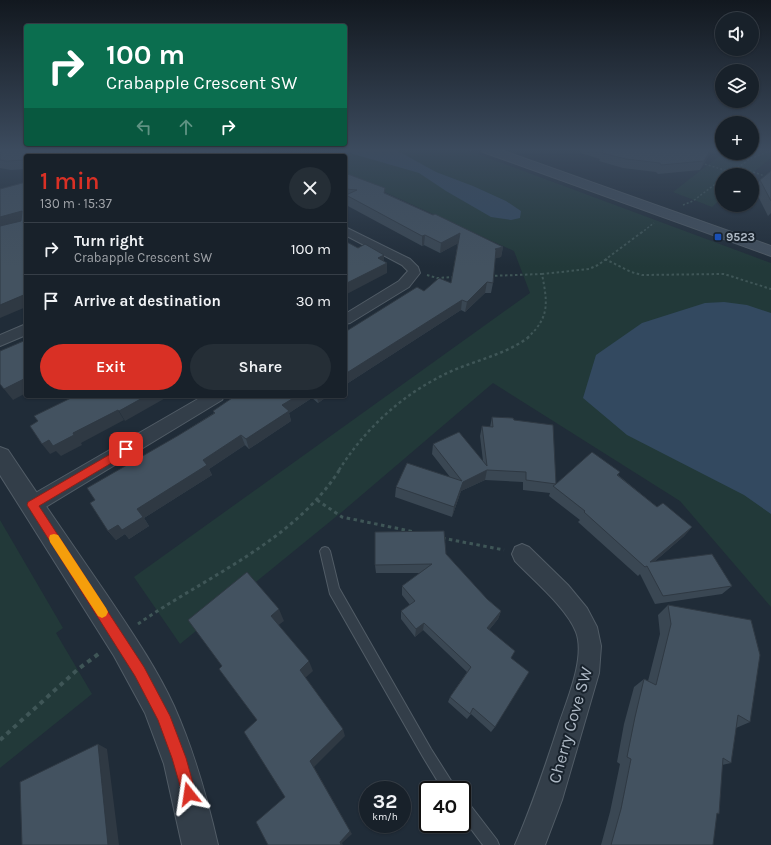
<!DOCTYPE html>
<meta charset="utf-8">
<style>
body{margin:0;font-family:Karla,sans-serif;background:#252e36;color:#f1f3f6;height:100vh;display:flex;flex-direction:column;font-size:15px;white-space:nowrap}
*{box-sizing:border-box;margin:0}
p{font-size:13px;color:#9fa3a8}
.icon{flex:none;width:22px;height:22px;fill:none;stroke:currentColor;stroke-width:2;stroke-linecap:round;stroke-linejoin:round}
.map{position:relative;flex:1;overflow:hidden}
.side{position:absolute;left:24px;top:154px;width:323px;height:244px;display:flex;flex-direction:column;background:#18212a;border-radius:4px;box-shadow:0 1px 3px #0004,0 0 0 1px #363e47}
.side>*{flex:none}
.banner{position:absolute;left:24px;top:24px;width:323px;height:122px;border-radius:4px;box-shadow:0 1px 3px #0004,0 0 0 1px #363e47;background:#0b6e4f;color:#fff;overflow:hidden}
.tools{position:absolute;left:715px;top:12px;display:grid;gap:8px}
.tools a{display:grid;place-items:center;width:44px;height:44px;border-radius:50%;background:#18212a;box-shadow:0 1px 3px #0004,0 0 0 1px #363e47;font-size:20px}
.speed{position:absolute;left:359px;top:781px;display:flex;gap:8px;font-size:20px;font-weight:700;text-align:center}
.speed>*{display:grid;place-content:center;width:52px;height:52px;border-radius:50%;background:#18212a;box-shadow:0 1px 3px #0004,0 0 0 1px #363e47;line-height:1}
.speed small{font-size:10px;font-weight:400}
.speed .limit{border:2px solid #111;border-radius:6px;background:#fff;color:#111}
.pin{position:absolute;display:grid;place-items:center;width:34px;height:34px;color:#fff;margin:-17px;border-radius:8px;box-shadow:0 2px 6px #0006}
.me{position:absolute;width:44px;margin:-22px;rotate:345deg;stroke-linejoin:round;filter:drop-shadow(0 0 3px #0008)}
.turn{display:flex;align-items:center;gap:14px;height:84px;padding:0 16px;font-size:18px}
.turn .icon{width:52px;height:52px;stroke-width:2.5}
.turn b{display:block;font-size:28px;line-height:34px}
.lanes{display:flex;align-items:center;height:38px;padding:0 16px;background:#0003;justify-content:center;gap:20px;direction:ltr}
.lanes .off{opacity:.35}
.round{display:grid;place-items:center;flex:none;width:42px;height:42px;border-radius:21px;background:#252e36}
.head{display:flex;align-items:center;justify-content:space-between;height:68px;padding:0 16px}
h1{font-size:24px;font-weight:600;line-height:30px;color:#d93025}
.cta{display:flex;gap:8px;margin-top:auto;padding:8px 16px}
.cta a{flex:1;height:46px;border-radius:24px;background:#d93025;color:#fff;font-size:16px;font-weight:600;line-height:46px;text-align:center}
.cta a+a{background:#252e36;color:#f1f3f6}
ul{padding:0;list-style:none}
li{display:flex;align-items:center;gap:12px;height:52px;padding:0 16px;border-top:1px solid #363e47}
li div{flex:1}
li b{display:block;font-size:15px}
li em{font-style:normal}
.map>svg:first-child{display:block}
.green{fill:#223939}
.water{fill:#334960}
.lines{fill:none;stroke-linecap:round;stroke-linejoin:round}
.service-casing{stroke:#515c66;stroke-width:2}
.minor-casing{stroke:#515c66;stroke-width:2}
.tertiary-casing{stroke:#515c66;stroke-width:2}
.secondary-casing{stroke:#515c66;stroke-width:2}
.path-far4{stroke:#3f5657;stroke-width:1.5;stroke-dasharray:2 2;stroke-linecap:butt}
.path-far3{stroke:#3f5657;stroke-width:2;stroke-dasharray:2.5 2.5;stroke-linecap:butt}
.path-far2{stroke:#3f5657;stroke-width:2.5;stroke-dasharray:3 3;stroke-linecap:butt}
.path-far1{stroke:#3f5657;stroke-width:3;stroke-dasharray:3.5 3.5;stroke-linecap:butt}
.path{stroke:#3f5657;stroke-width:4;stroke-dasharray:4.5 4.5;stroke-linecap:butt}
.service{fill:#333e49;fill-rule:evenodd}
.minor{fill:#333e49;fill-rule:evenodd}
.tertiary{fill:#333e49;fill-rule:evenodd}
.secondary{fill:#414e5c;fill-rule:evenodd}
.wall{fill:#3a4753}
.shaded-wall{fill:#2f3943}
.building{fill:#435260;stroke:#2f3943}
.route{fill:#d93025;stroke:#8d1f18}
.slow{fill:#f59e0b}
.transit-dot{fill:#1a4fb4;stroke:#19232d;stroke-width:1.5}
.labels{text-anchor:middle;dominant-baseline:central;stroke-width:4;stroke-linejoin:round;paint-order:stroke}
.far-poi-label{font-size:12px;font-weight:bold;fill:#aeb9c5;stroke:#19232d;text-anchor:start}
.near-street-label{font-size:17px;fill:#aeb9c5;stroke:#19232d}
</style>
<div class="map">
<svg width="771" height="845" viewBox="0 0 771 845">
<rect width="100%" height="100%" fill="#202c38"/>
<path class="green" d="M293,149H464L771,263V607L680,501L493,383L343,511L180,644L134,577L530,293L514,251L345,174V156H291Z
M752,149H771V158L750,175H722V198L712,207L673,192L723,153H752Z
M0,520L63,628L56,633L92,694L0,768Z"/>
<path class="water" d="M336,149L396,150L436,172L473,186L506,201L521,211L520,218L511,220L491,217L446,191L419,173Z
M724,302L747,305L771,313V514L744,495L627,435L583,398L596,355L642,323L705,303Z"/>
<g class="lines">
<g class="service-casing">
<path id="service" d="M325,547L328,548L330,551L339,588L431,749L457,790H443L423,757L330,594L320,551L322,548Z
M462,799L467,801L497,840L499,845H483L462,817Z"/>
</g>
<g class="minor-casing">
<path id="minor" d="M345,227L410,259L418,267L420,273L409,287L350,323L345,324V314L399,281L408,271L402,265L345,235Z
M26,324V335L0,346V335Z
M203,396H224L222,400L39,511L32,513L25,511L22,505L25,499Z
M522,544L529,547L568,585L587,608L597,627L601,646L599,673L562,800L545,845H515C532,806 545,767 558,727C566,702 586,658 576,632C567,608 533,580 515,561L512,554L515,547Z"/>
</g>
<g class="tertiary-casing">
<path id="tertiary" d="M0,447L8,450C40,498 74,547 107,595C131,631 156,667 174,706C194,751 207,797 218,845H182L164,764L145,713L114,656L0,475Z"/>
</g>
<g class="secondary-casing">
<path id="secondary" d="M481,149H498L771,246V256L483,152Z"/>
</g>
<path class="path-far4" d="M465,149L472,151
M701,163L731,172
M738,167L771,178
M728,175L751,158L771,151
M683,205L693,201L722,179
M641,233L654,223"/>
<path class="path-far3" d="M605,259L631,272L642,275L724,274L771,289
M427,275L437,278L455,277
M490,276L542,274
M527,338C551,317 547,301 542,274L589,269L598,265L642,232"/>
<path class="path-far2" d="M339,470C367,426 406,391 454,370C480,359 506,354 529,337"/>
<path class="path-far1" d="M317,500L342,517L415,532
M442,538L504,550
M138,624C205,577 295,541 340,469"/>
<path class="path" d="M0,740L77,670L101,652"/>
<use href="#service" class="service"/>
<use href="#minor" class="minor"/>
<use href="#tertiary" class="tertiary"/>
<use href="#secondary" class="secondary"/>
</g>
<path class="wall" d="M0,149H270L271,156H26V169L11,170L0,168Z
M574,149H713L700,170L658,174L656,172L623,168L599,161L600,159L581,153L582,151Z
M771,171V213L768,216L755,190L760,180Z
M345,173L385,193L503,247L501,257L495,258L493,283L491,293H485L465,312L461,310L345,385V332L424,291L451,283L458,243L440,253L424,245L422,246L346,205V199L345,198Z
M235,396H328L318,403L312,398L289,413L291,421L249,449L245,445L209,469L212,475L144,518L149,526L129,539L125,534L116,540L108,531L95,500L179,435L214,413L213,411Z
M492,417L514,420L556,484L620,472L618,475L657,507L692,527L684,536L654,562L732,586L722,594L655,604L640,574L638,576L578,522L580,520L549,496L550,493L523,490V482L485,480L461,491L452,517L395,497L396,487L450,477L432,454L433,444L483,461L480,436L482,426L490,427Z
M446,554L487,599L501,611L498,619L489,630L511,658L495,727L491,732L471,714L467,719L448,702L450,697L467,672L423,630L415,637L401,619V611L410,605L402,595V586L420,573H376L375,565Z
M668,605L750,722L736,728L731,763L722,765L719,814H716L713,845H601L610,812L620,764L617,762L624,724L634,687L644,679L648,681L660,634L658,615Z"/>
<path class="shaded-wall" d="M270,149L271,156H259Z
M711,149H713L700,170L704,161Z
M22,211L26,219L0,228V217Z
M460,233L459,243L440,253L441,243Z
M425,235L424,245L422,246V236Z
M503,247L501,257L493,259L495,249Z
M384,255V264L387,263V273L345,295V284L378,258Z
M487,282L485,293L465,312L467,302Z
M26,294V307L0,318V305Z
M462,300L461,310L345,385V374Z
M26,378V393L13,400L4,389Z
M146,396H169L125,421L119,411Z
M297,396H311L312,398L289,413L291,421L249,449L246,439L282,405Z
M317,396H328L318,403Z
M118,410L124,420L81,443L82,445L61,456L56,451L50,454L42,444L49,440L73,433Z
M241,435L245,445L209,469L212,475L144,518L149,526L129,539L125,534L116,540L108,531L203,460Z
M487,470L485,480L461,491L452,517L454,507L463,482Z
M692,527L684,536L648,567L650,562Z
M279,609L284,621L276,627L271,616Z
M501,611L498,619L484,636L487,628Z
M424,623L423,630L415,637L416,629Z
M309,661L313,671L304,679L300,670Z
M343,729L345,736L314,767L352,834L342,843L343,845H341L310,761Z
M98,744L107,749L119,845H108Z"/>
<path class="building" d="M0,149H270V150L259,156H26V160L6,161L0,160Z
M597,149H711L704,161L661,165L660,163L626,159L602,153L604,151Z
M771,171V201L760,180Z
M345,173L385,188L384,193L433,215L435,214L503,247L495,249L496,250L493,283L487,282L467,302L462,300L345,374V332L417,287L424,291L439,278L451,283L460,233L441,243L425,235L422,236L346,195L357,190L345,189Z
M26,182V294L0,305V226L21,221L22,211L0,217V189Z
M345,241L358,248L365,244L384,255L378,258L387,263L345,284Z
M26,340V378L4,389L0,384V351Z
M75,396H146L119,411L118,410L73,433L74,435L53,446L49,440L42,444L30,426L38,421L34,416Z
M235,396H297L282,405L289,411L246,439L241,435L203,460L207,465L137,509L143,517L122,530L118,525L108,531L90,503L95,500L87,488L179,435L215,413L213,411Z
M492,417L513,418L514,420L553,425L556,484L592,452L620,472L617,475L657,507L663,503L692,527L650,562L712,554L732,586L663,596L647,566L645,567L584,512L585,511L553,486L556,484L526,480V472L487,470L463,482L454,507L396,487L407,463L462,481L433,444L459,432L487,466L482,426L493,427Z
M444,531L446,554L487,599L501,611L487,628L515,651L511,658L529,672L495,727L473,708L470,714L450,697L471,667L424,623L416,629L401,611L415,601L402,586L432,564L375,565V532Z
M247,572L279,609L271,616L309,661L300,670L343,729L310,761L350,831L340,842L341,845H268L256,822L285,797L244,732L257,720L219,669L222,666L188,620Z
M668,605L751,620L760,655L750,722L738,715L731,763L723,758L719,814L717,813L713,845H611L621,809L631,759L627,757L635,717L644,679L656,685L671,624Z
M98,744L108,845H22L20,782Z"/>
<linearGradient id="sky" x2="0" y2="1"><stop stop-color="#12181f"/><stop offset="0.56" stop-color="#3c4b5e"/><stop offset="1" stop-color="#3c4b5e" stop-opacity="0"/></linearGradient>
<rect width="771" height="267" fill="url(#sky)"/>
<path class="route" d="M126,445L130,446L131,449L130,452L39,506L144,667L170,716L186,758L196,794L194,799L189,801L184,799L172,758L158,720L135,676L27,505L28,502Z"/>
<path class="slow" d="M54,534L58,535L106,608L108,612L106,616L102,618L98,616L50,542L49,538L50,535Z"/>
<rect class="transit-dot" x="714" y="233" width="8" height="8" rx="2"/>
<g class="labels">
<g class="far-poi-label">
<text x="726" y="237">9523</text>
</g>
<g class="near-street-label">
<text transform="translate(570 725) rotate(-74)">Cherry Cove SW</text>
</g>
</g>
</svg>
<div class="tools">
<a><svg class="icon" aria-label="sound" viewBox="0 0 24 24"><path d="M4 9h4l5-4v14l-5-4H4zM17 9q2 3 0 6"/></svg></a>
<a><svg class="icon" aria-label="layers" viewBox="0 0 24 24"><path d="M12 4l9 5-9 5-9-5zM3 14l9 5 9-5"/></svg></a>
<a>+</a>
<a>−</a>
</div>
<div class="speed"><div>32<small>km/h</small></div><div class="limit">40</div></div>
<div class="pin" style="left:126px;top:449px;background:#d93025"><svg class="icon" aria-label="arrive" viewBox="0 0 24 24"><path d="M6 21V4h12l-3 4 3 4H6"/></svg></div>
<svg class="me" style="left:189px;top:794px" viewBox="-20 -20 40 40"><path d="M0-17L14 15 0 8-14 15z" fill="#d93025" stroke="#fff" stroke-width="4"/></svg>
<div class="banner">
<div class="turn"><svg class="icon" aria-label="right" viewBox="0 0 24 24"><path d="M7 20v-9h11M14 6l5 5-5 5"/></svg><div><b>100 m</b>Crabapple Crescent SW</div></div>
<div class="lanes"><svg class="icon off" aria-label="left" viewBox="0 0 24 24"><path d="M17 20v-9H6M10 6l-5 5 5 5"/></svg><svg class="icon off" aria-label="ahead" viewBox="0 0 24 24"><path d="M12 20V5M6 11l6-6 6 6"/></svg><svg class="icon" aria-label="right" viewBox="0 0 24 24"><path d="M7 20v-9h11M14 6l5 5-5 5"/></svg></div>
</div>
<section class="side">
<div class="head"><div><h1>1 min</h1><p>130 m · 15:37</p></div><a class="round"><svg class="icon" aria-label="close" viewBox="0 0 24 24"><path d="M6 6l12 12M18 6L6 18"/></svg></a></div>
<ul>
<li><svg class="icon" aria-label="right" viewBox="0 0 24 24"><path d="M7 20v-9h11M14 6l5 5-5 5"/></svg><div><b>Turn right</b><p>Crabapple Crescent SW</p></div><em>100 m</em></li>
<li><svg class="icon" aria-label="arrive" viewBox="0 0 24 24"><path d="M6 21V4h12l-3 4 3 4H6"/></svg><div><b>Arrive at destination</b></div><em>30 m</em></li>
</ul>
<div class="cta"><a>Exit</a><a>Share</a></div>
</section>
</div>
